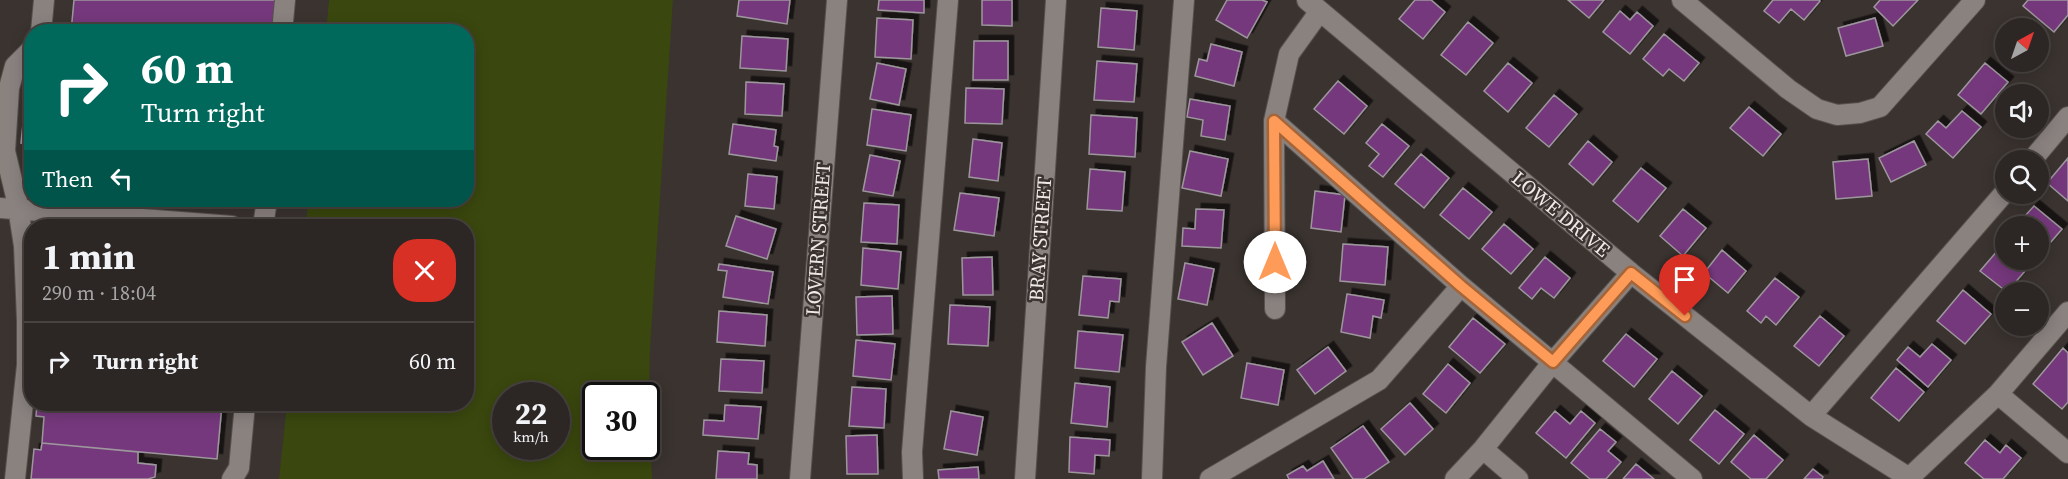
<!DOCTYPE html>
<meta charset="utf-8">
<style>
body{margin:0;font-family:"Source Serif 4",serif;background:#342e2c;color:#f1f3f6;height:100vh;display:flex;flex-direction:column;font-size:22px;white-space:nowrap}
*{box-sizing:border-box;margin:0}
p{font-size:20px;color:#a6a5a6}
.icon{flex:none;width:33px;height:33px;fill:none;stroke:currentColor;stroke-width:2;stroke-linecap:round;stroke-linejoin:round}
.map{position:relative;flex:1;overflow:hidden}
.details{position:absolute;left:24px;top:219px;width:450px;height:192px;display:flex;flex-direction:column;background:#2c2624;border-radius:24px;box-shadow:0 3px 15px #0003,0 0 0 2px #484341}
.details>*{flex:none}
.top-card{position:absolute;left:24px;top:24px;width:450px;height:183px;border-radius:24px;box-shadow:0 3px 15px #0003,0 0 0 2px #484341;background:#00695c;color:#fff;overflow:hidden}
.needle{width:39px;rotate:40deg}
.fabs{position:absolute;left:1995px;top:18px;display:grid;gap:12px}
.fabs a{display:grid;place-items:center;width:54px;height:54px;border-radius:50%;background:#2c2624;box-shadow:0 3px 15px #0003,0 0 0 2px #484341;font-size:30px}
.speed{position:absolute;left:492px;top:382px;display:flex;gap:12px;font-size:30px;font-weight:700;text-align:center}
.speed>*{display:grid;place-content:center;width:78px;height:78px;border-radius:50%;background:#2c2624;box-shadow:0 3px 15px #0003,0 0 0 2px #484341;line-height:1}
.speed small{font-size:15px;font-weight:400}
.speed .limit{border:3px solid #111;border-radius:9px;background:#fff;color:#111}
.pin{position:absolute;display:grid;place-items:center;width:51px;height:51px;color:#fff;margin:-62px -26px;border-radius:50% 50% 50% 0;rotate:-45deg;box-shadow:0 0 6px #0007}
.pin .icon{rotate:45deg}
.me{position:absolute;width:66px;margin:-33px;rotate:0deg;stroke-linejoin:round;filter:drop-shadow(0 0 4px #0008)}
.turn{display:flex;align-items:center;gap:21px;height:126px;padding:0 18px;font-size:27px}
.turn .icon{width:78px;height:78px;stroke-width:2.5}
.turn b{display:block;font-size:42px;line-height:51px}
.then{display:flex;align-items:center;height:57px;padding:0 18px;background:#0003;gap:12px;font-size:22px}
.round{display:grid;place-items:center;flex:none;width:63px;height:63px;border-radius:24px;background:#342e2c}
.headline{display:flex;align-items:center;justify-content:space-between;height:102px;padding:0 18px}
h1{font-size:36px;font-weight:700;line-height:45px}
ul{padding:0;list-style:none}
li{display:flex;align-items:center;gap:18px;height:78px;padding:0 18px;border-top:2px solid #484341}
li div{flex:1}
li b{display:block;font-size:22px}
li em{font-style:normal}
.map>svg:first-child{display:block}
.green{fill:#3a470e;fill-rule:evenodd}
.building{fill:#74397b;stroke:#9d979d;stroke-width:1.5;filter:url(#shadow)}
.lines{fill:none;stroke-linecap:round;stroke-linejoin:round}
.minor-casing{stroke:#57514e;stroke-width:22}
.minor{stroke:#8a827f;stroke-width:20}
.route-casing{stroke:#a56539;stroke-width:15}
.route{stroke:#fe9b58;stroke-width:10}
.labels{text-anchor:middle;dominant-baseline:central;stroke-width:5;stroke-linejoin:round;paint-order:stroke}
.street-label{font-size:20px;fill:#efeae8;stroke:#3a3330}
</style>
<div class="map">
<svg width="2068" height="479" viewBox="0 0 2068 479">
<defs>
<filter id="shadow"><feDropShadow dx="5.5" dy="-5.5" stdDeviation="0" flood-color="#0009"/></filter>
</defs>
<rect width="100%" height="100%" fill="#3a3330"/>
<path class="green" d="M329,0H673L650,349L649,395L652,479H279L287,404H466V226H306L308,200H466V32L326,31ZM506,396H556V447H506ZM596,396H646V447H596Z"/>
<path class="building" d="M74,0H276L274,32H71Z
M739,0H790L787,24L737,16Z
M879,0H924V13L878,10Z
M982,0H1012V26L982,25Z
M1227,0H1262L1267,2L1247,38L1216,20Z
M1415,0H1431L1445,12L1423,39L1399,19Z
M1568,0H1604L1589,18Z
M1773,0H1819L1820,1L1804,20L1791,9L1779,23L1764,11Z
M1880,0H1918L1893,26L1874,7Z
M2028,0H2068V15L2054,32L2023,6Z
M1101,8L1137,11L1134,50L1098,47Z
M1620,11L1630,20L1637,12L1653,26L1630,54L1603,32Z
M877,18L913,20L911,59L875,57Z
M1875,18L1883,46L1846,56L1838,28Z
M1468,22L1493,43L1466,75L1441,55Z
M1664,34L1699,63L1684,81L1669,69L1663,76L1643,59Z
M742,36L788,39L786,71L740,68Z
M974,41H1008V80H973Z
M1211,44L1242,52L1234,86L1195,76L1199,59L1207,61Z
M1097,61L1137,64L1134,102L1094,100Z
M877,63L906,69L899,105L870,99Z
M1508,63L1532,83L1508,112L1484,91Z
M1985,63L2008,82L1981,114L1958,95Z
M1338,81L1367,106L1344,134L1314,109Z
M746,82L784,84L782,116L745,114Z
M27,86H32V144L21,143Z
M966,88L1004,89L1002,124L965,123Z
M1554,95L1577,114L1549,147L1526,128Z
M1190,99L1230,106L1225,140L1201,136L1203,120L1187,117Z
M1749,107L1781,134L1763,156L1730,128Z
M872,109L911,115L906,151L867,145Z
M1962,111L1981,127L1953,158L1926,134L1938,121L1946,128Z
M1091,115L1137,118L1135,157L1089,154Z
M733,124L776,130L774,146L778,147L776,161L729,154Z
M1382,124L1409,146L1383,177L1369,166L1379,154L1366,143Z
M973,139L1002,143L998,181L969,177Z
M1588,141L1612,162L1593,185L1569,164Z
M1914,141L1926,165L1891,182L1879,158Z
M1190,151L1228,159L1221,196L1182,188Z
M1421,154L1449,178L1424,208L1395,184Z
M870,155L900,161L893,196L863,191Z
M2068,158V201L2047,183Z
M1868,159L1872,196L1836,199L1833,162Z
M1641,168L1666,188L1638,222L1613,201Z
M1090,169L1125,172L1122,211L1087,209Z
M748,174L777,177L774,209L745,206Z
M1463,188L1492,212L1469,239L1440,215Z
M1315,191L1345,195L1341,232L1311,228Z
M960,193L999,198L994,236L954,230Z
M864,203L899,205L897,244L861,242Z
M2034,206L2062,229L2038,257V226H2016Z
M1196,209L1224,210L1221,248L1182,246L1183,228L1195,229Z
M1683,209L1706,228L1683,256L1660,236Z
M736,216L776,229L767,259L726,246Z
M1504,224L1533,249L1511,274L1482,249Z
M2005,242L2006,260H2026L2031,264L2007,292L1980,271Z
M1343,244L1388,247L1385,285L1340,281Z
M863,248L901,252L898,289L861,285Z
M1722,250L1746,271L1728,293L1704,273Z
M992,257L993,295H963L962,258Z
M1545,257L1570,278L1554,298L1541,288L1532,299L1519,288Z
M1185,263L1214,269L1207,305L1178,299Z
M719,264L773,272L768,304L723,297L727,271L718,270Z
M1083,276L1121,279L1119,302L1110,301L1108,318L1079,315Z
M1775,278L1799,297L1776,325L1766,316L1761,323L1747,311Z
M1963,290L1991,314L1965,344L1937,321Z
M1347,294L1384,300L1381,318L1373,316L1370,338L1341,332Z
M892,296L893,334L857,335L856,297Z
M950,305L990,307L988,346L948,344Z
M719,311L767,315L765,346L717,342Z
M1820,316L1844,336L1819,366L1794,346Z
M1473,318L1505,344L1480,373L1449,347Z
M1212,323L1233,356L1203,375L1182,342Z
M1078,331L1123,335L1119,372L1075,368Z
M1626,334L1657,359L1634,387L1603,361Z
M856,340L895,344L891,380L853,376Z
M1932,344L1951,360L1928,387L1897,360L1908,347L1920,357Z
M1328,347L1346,371L1315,394L1297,370Z
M2063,348L2068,353V402L2062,409L2033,384Z
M721,359L764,361L762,393L719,391Z
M1247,363L1284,370L1278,405L1241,398Z
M1448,364L1470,383L1446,413L1423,394Z
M1896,368L1924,392L1899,421L1871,398Z
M1672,371L1702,396L1678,424L1649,399Z
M1075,383L1110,387L1107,427L1071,423Z
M852,387L886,389L884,428L849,426Z
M1410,403L1433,429L1405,455L1381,429Z
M37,404H222L217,459L42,443L44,417L36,416Z
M725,405L761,407L758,439L703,435L704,420L724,421Z
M1715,410L1744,434L1719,464L1690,440Z
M951,411L983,417L977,455L944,449Z
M1555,411L1570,424L1581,411L1595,423L1566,458L1536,433Z
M1363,426L1389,462L1364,479H1353L1331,448Z
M1600,429L1616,442L1608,451L1621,462L1606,479H1590L1571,463Z
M877,435L878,474H847L846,436Z
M1754,435L1783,460L1766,479H1751L1731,462Z
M1070,437L1110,440L1109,456L1095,455L1094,474L1069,472Z
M1985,440L2000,453L2006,445L2021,458L2003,479H1984L1965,463Z
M42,443L138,452V463L156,465L155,477L148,479H31L34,449L41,450Z
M718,451L749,453L748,464L757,465V479H716Z
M1323,461L1334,479H1289L1287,475L1303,466L1307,471Z
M1636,464L1654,479H1623Z
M978,467L979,479H939L938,470Z
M1813,469L1823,477L1822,479H1804Z"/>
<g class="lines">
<g class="minor-casing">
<path id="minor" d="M1307,0L1631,273L1811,416L1911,479
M1682,0L1788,89L1817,109L1837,115L1860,113L1880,107L1975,0
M41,32L44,0
M282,32L285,0
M1274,121L1461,286
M2032,160L2068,117
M0,208L232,226
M263,226L267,200
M1275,309L1274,121L1289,54L1320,11
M1998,394L2068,453
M1811,416L2006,191
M1483,449L1518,479
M1910,477L1998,394L2068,312
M15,479L27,365V320L24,246L17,201L5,151L9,88L15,66L32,49
M232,479L239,468L245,404
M800,479L837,0
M913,479L912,452L948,0
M1025,479L1056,0
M1152,479L1156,367L1184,0
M1210,479L1379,380L1461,286L1692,479
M1455,479L1483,449L1553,362L1631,273"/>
</g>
<use href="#minor" class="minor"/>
</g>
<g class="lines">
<g class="route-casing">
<path id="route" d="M1275,262L1274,121L1461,286L1553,362L1631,273L1685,316"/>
</g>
<use href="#route" class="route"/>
</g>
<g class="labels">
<g class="street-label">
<text transform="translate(1561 214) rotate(40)">LOWE DRIVE</text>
<text transform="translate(818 239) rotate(-86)">LOVERN STREET</text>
<text transform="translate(1040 239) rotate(-86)">BRAY STREET</text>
</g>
</g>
</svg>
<div class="fabs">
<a><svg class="needle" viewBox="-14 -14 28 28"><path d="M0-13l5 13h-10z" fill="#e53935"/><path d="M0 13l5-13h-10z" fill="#a6a5a6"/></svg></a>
<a><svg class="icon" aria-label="sound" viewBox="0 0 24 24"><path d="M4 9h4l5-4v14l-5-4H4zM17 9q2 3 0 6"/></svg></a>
<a><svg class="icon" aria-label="search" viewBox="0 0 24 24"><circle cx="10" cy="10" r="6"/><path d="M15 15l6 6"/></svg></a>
<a>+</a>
<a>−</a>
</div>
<div class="speed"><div>22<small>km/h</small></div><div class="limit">30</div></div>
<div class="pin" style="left:1685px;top:316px;background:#d93025"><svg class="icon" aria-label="arrive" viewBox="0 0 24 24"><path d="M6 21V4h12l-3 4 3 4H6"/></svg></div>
<svg class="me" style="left:1275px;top:262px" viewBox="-20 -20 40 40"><circle r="19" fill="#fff"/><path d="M0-13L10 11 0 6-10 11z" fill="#fe9b58"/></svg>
<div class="top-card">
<div class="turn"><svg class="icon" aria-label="right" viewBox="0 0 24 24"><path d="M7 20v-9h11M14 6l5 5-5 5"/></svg><div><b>60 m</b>Turn right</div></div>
<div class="then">Then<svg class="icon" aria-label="left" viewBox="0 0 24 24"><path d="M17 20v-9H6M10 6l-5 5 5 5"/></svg></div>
</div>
<section class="details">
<div class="headline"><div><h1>1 min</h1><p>290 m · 18:04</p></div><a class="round" style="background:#d93025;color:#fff"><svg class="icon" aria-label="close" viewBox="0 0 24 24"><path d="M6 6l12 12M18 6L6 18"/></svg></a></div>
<ul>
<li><svg class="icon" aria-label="right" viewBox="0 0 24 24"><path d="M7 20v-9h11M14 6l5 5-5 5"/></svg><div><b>Turn right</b></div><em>60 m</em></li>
</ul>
</section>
</div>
